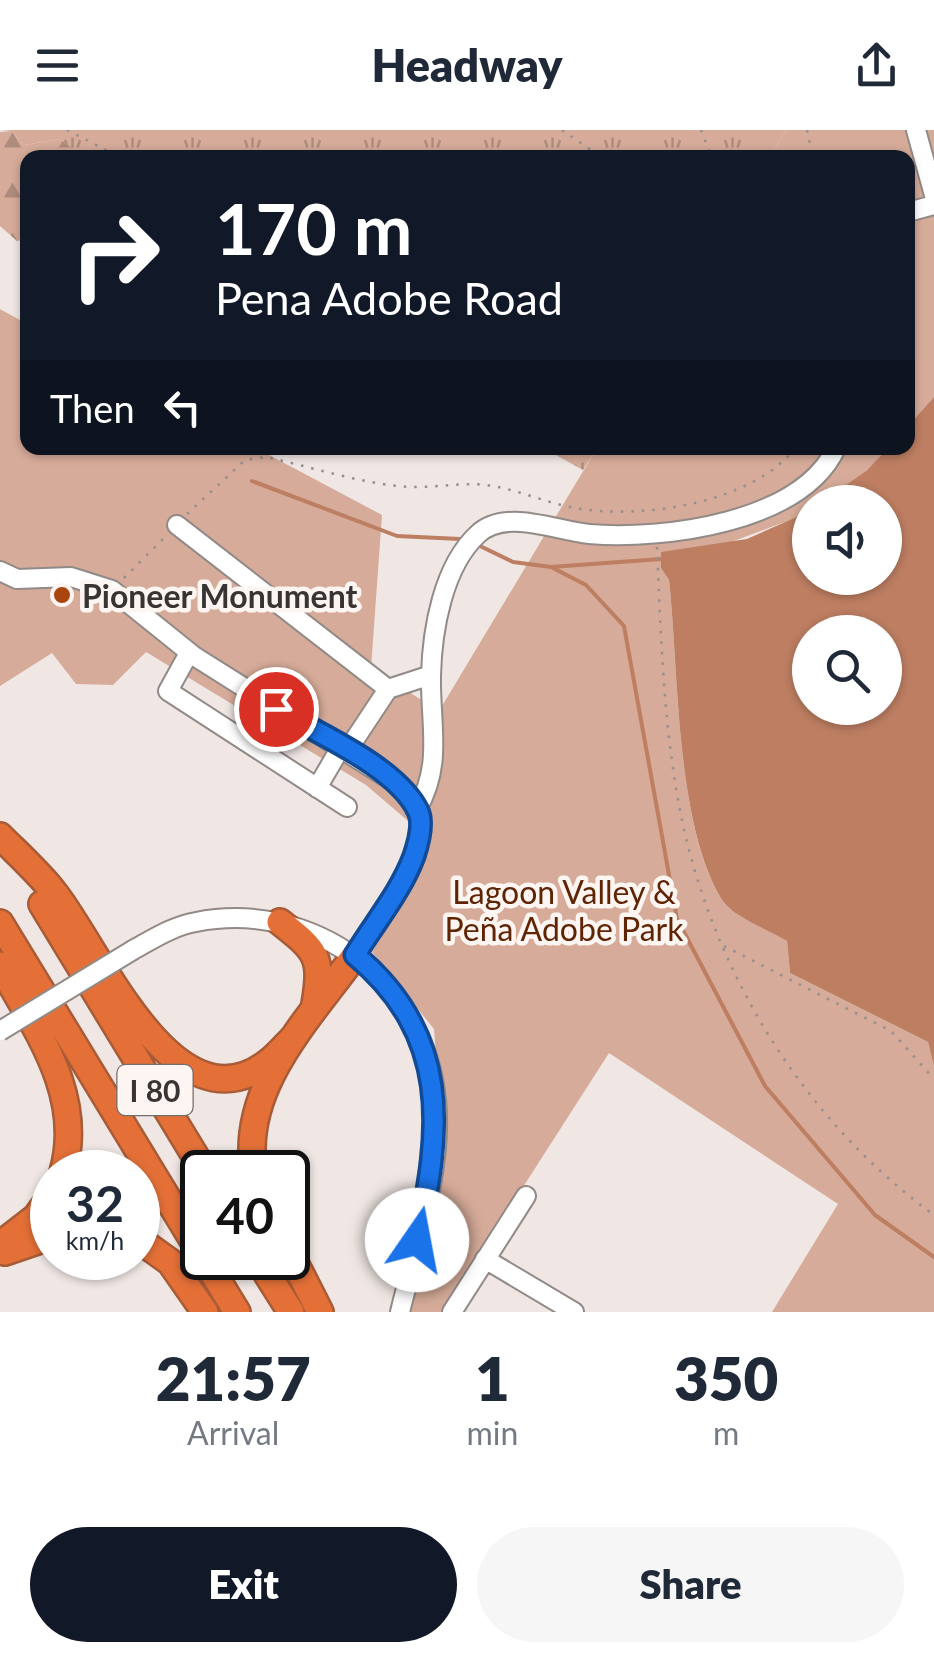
<!DOCTYPE html>
<meta charset="utf-8">
<style>
body{margin:0;font-family:Lato,sans-serif;background:#f6f6f7;color:#1f2937;height:100vh;display:flex;flex-direction:column;font-size:38px;white-space:nowrap}
*{box-sizing:border-box;margin:0}
p{font-size:32px;color:#747a83}
.icon{flex:none;width:55px;height:55px;fill:none;stroke:currentColor;stroke-width:2;stroke-linecap:round;stroke-linejoin:round}
.map{position:relative;height:1182px;overflow:hidden}
.sheet{display:flex;flex-direction:column;background:#fff;flex:1}
.sheet>*{flex:none}
.banner{position:absolute;left:20px;top:20px;width:895px;height:305px;border-radius:20px;box-shadow:0 2px 8px #0004;background:#111827;color:#fff;overflow:hidden}
.buttons{position:absolute;left:792px;top:355px;display:grid;gap:20px}
.buttons a{display:grid;place-items:center;width:110px;height:110px;border-radius:50%;background:#fff;box-shadow:0 2px 8px #0004;font-size:50px}
.speed{position:absolute;left:30px;top:1020px;display:flex;gap:20px;font-size:50px;font-weight:700;text-align:center}
.speed>*{display:grid;place-content:center;width:130px;height:130px;border-radius:50%;background:#fff;box-shadow:0 2px 8px #0004;line-height:1}
.speed small{font-size:25px;font-weight:400}
.speed .limit{border:5px solid #111;border-radius:15px;background:#fff;color:#111}
.pin{position:absolute;display:grid;place-items:center;width:85px;height:85px;color:#fff;margin:-42px;border:5px solid #fff;border-radius:50%;box-shadow:0 2px 10px #0007}
.me{position:absolute;width:110px;margin:-55px;rotate:12deg;stroke-linejoin:round;filter:drop-shadow(0 0 8px #0008)}
.turn{display:flex;align-items:center;gap:35px;height:210px;padding:0 30px;font-size:45px}
.turn .icon{width:130px;height:130px;stroke-width:2.5}
.turn b{display:block;font-size:70px;line-height:85px}
.then{display:flex;align-items:center;height:95px;padding:0 30px;background:#0003;gap:20px;font-size:38px}
.eta{display:flex;justify-content:space-evenly;align-items:center;height:170px;text-align:center}
.eta b{font-size:60px;font-weight:800;line-height:70px}
.primary-button{display:flex;gap:20px;margin-top:auto;padding:20px 30px}
.primary-button a{flex:1;height:115px;border-radius:60px;background:#111827;color:#fff;font-size:40px;font-weight:800;line-height:115px;text-align:center}
.primary-button a+a{background:#f6f6f7;color:#1f2937}
header{display:flex;justify-content:space-between;align-items:center;height:130px;padding:0 30px;background:#fff;font-size:45px;font-weight:800}
.map>svg:first-child{display:block}
.grass{fill:url(#grass-tufts)}
.forest{fill:url(#forest-firs)}
.park{fill:#d6ab99}
.water{fill:#bd7e62;fill-rule:evenodd}
.lines{fill:none;stroke-linecap:round;stroke-linejoin:round}
.stream{stroke:#bd7e62;stroke-width:4}
.minor-casing{stroke:#928a87;stroke-width:22}
.highway-casing{stroke:#a75b36;stroke-width:30}
.path{stroke:#958e8c;stroke-width:2.5;stroke-dasharray:2.5 8;stroke-linecap:butt}
.minor{stroke:#fff;stroke-width:18}
.highway{stroke:#e47038;stroke-width:25}
.minor-bridge-casing{stroke:#928a87;stroke-width:22;stroke-linecap:butt}
.minor-bridge{stroke:#fff;stroke-width:18}
.route-casing{stroke:#114b97;stroke-width:25}
.route{stroke:#1a73e8;stroke-width:18}
.poi-dot{fill:#a9460d;stroke:#fdf5f1;stroke-width:4}
.labels{text-anchor:middle;dominant-baseline:central;stroke-width:9;stroke-linejoin:round;paint-order:stroke}
.shield{fill:#fdf5f1;stroke:#726e6c;stroke-width:2.5}
.shield-label{font-size:30px;font-weight:bold;fill:#373433}
.poi-label{font-size:32px;font-weight:bold;fill:#373433;stroke:#fdf5f1;text-anchor:start}
.park-label{font-size:32px;fill:#5f2404;stroke:#fdf5f1}
</style>
<header><svg class="icon" aria-label="menu" viewBox="0 0 24 24"><path d="M4 6h16M4 12h16M4 18h16"/></svg>Headway<svg class="icon" aria-label="share" viewBox="0 0 24 24"><path d="M12 15V3M7 8l5-5 5 5M5 13v7h14v-7"/></svg></header>
<div class="map">
<svg width="934" height="1182" viewBox="0 0 934 1182">
<defs>
<pattern id="grass-tufts" width="24" height="20" patternUnits="userSpaceOnUse" patternTransform="scale(2.5)"><rect width="24" height="20" fill="#d6ab99"/><path d="M3 7l-1-3M5 7V3M7 7l1-3M15 17l-1-3M17 17v-4M19 17l1-3" fill="none" stroke="#ae8c7d"/></pattern>
<pattern id="forest-firs" width="22" height="20" patternUnits="userSpaceOnUse" patternTransform="scale(2.5)"><rect width="22" height="20" fill="#d6ab99"/><path d="M5 1l3.5 6h-7zM16 11l3.5 6h-7z" fill="#ae8c7d"/></pattern>
</defs>
<rect width="100%" height="100%" fill="#f0e7e4"/>
<path class="grass" d="M0,0H786L770,28H83L60,9L24,15L12,1Z
M543,318H597L583,340Z"/>
<path class="forest" d="M12,1L24,15L60,9L83,27L28,28L27,109L17,111L0,96V2Z"/>
<path class="park" d="M786,0H934V267L908,296V28H770Z
M0,179L27,194L28,318H256L382,385L371,538L439,581L597,318H888C869,338 839,372 810,372L806,384L661,438L669,450C679,538 675,695 722,770C733,787 770,800 787,811L790,843L928,912L934,936V1182H772L838,1074L609,923L443,1182H398L443,1012L434,899L372,822L417,747L415,697L366,655L146,522L113,555L76,554L52,523L0,556Z"/>
<path class="water" d="M934,267V936L928,912L790,843L787,811C769,800 733,787 722,770C675,693 679,540 669,450L661,438V422L747,409L810,381V448H885V372H822L866,341L888,318H908V296ZM810,502H885V578H810Z"/>
<g class="lines">
<path class="stream" d="M252,351L397,406L460,409
M480,416L513,432L551,437L586,455L624,496L677,789L765,956L875,1085L934,1127
M551,437L661,429"/>
<g class="minor-casing">
<path id="minor" d="M916,0L934,65
M908,82L934,75
M177,395L388,559
M0,441L17,449L71,447L112,460L194,526L394,652C404,663 420,676 421,691C424,740 378,786 355,825
M189,523L168,561L347,677
M347,621L388,559L431,545
M317,658L341,617
M417,679C443,635 430,594 431,546C432,500 443,436 478,404C506,378 556,401 589,404C663,410 801,393 836,318
M133,820C153,809 173,796 196,792C312,769 425,851 436,970C443,1039 416,1116 400,1182
M485,1129L574,1182
M452,1182L526,1066"/>
</g>
<g class="highway-casing">
<path id="highway" d="M0,706C18,724 37,741 53,761C98,816 172,1002 266,934C276,927 285,916 294,907
M42,774L205,1042
M280,792C317,821 323,827 315,874
M0,793L202,1125
M0,835C36,900 85,965 63,1042
M254,1042C239,958 310,888 355,825
M138,1109L170,1132L205,1182
M0,1115L36,1087L52,1065
M288,1119L320,1182
M5,1122L52,1106
M204,1128L237,1182
M257,1128L291,1182"/>
</g>
<path class="path" d="M67,0L106,20L139,28
M562,0L603,28
M701,0L712,28
M807,0L813,28
M187,384L245,330L266,327C312,337 362,354 409,357C437,358 466,351 493,356C521,361 547,373 575,378C641,390 753,373 795,318
M657,417C661,512 664,612 685,704C721,855 809,994 934,1085
M124,448L168,404
M724,816L891,901L934,949"/>
<use href="#minor" class="minor"/>
<use href="#highway" class="highway"/>
<g class="minor-bridge-casing">
<path id="minor-bridge" d="M0,901L133,820"/>
</g>
<use href="#minor-bridge" class="minor-bridge"/>
</g>
<g class="lines">
<g class="route-casing">
<path id="route" d="M276,579C317,603 397,637 418,681C424,693 418,714 414,726C400,763 375,792 355,825C451,905 442,999 417,1110"/>
</g>
<use href="#route" class="route"/>
</g>
<circle class="poi-dot" cx="62" cy="465" r="10"/>
<g class="labels">
<rect class="shield" x="117.5" y="935" width="75" height="50" rx="8"/>
<g class="shield-label">
<text x="155" y="960">I 80</text>
</g>
<g class="poi-label">
<text x="82" y="465">Pioneer Monument</text>
</g>
<g class="park-label">
<text x="564" y="761">Lagoon Valley &amp;<tspan x="564" dy="37">Peña Adobe Park</tspan></text>
</g>
</g>
</svg>
<div class="buttons">
<a><svg class="icon" aria-label="sound" viewBox="0 0 24 24"><path d="M4 9h4l5-4v14l-5-4H4zM17 9q2 3 0 6"/></svg></a>
<a><svg class="icon" aria-label="search" viewBox="0 0 24 24"><circle cx="10" cy="10" r="6"/><path d="M15 15l6 6"/></svg></a>
</div>
<div class="speed"><div>32<small>km/h</small></div><div class="limit">40</div></div>
<div class="pin" style="left:276px;top:579px;background:#d93025"><svg class="icon" aria-label="arrive" viewBox="0 0 24 24"><path d="M6 21V4h12l-3 4 3 4H6"/></svg></div>
<svg class="me" style="left:417px;top:1110px" viewBox="-20 -20 40 40"><circle r="19" fill="#fff"/><path d="M0-13L10 11 0 6-10 11z" fill="#1a73e8"/></svg>
<div class="banner">
<div class="turn"><svg class="icon" aria-label="right" viewBox="0 0 24 24"><path d="M7 20v-9h11M14 6l5 5-5 5"/></svg><div><b>170 m</b>Pena Adobe Road</div></div>
<div class="then">Then<svg class="icon" aria-label="left" viewBox="0 0 24 24"><path d="M17 20v-9H6M10 6l-5 5 5 5"/></svg></div>
</div>
</div>
<section class="sheet">
<div class="eta">
<div><b>21:57</b><p>Arrival</p></div>
<div><b>1</b><p>min</p></div>
<div><b>350</b><p>m</p></div>
</div>
<div class="primary-button"><a>Exit</a><a>Share</a></div>
</section>
